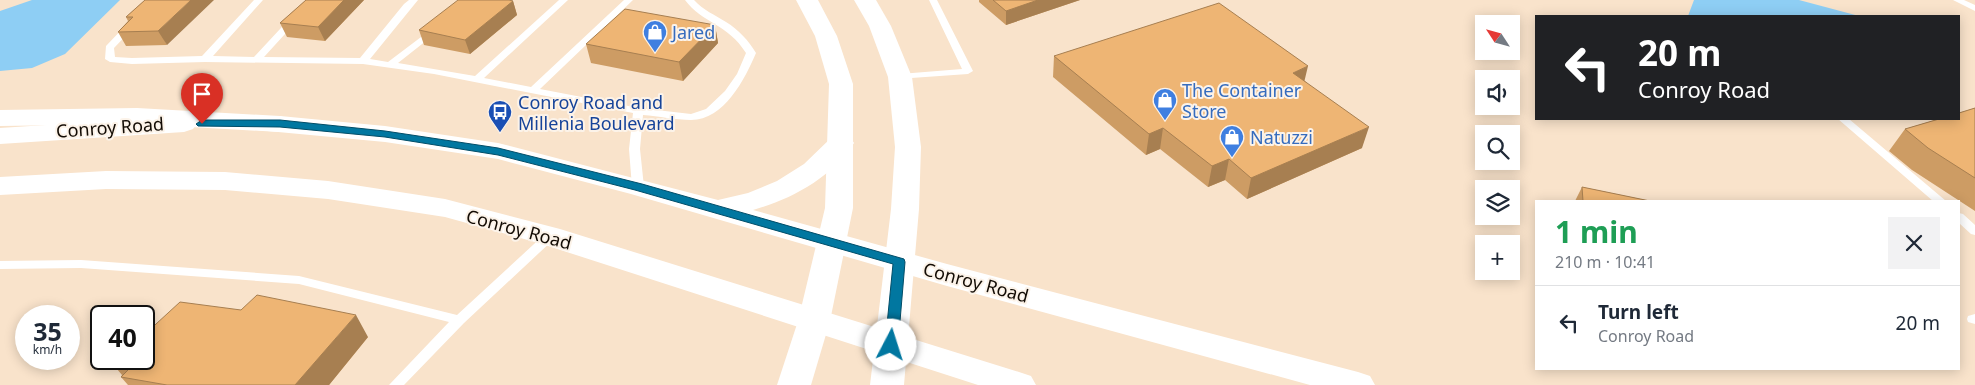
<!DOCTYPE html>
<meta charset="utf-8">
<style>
body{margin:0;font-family:"Noto Sans",sans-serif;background:#f2f2f3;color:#1f2937;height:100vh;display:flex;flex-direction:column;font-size:19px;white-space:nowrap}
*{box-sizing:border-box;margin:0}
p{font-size:16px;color:#747a83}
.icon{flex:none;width:28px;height:28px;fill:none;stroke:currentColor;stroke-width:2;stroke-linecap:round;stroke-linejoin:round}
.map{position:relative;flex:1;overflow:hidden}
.drawer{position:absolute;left:1535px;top:200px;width:425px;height:170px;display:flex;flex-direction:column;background:#fff;border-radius:0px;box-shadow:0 2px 12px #0003}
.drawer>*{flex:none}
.top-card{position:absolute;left:1535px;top:15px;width:425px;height:105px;border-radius:0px;box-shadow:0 2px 12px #0003;background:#202124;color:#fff;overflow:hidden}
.needle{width:32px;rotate:306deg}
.tools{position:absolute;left:1475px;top:15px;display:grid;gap:10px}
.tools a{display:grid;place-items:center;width:45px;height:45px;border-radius:0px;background:#fff;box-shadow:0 2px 12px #0003;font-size:25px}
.speed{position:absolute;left:15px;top:305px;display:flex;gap:10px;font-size:25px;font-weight:700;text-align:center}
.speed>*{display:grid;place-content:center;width:65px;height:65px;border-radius:50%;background:#fff;box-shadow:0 2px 12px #0003;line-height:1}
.speed small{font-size:12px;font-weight:400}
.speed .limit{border:2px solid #111;border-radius:8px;background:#fff;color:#111}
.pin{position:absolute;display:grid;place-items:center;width:42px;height:42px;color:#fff;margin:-51px -21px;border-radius:50% 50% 50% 0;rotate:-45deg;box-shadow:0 0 5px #0007}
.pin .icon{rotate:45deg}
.me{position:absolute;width:55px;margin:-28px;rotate:5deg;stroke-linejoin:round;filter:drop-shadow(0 0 4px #0008)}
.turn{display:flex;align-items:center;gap:18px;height:105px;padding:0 20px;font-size:22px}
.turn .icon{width:65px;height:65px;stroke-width:2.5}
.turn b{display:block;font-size:35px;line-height:42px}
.round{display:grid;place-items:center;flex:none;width:52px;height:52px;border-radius:0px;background:#f2f2f3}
.overview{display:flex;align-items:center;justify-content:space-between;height:85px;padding:0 20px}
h1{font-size:30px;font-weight:700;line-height:38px;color:#1e9e55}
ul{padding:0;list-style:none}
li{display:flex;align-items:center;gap:15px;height:75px;padding:0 20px;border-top:1px solid #e0e1e3}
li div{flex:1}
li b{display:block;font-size:19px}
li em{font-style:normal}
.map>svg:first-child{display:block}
.water{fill:#8ecef4}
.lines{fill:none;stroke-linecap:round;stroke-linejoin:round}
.service{fill:#fff;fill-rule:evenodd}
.tertiary{fill:#fff;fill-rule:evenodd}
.secondary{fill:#fff;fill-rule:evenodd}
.motorway{fill:#fff;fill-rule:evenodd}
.wall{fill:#cd9c64}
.shaded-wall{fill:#a77f51}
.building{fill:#eeb574;stroke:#a77f51}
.route{fill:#0177a0;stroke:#014d68}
.labels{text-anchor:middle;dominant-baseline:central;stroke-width:4;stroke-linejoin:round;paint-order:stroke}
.shop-label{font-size:18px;fill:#366cbe;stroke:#fcf3e9;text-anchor:start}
.transit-label{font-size:18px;fill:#164399;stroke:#fcf3e9;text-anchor:start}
.street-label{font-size:18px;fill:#130c05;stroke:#fcf3e9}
</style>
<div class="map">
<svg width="1975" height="385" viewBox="0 0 1975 385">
<rect width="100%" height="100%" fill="#f9e3cb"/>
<path class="water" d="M32,0H120L65,54L32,68L0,71V11Z
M1694,0H1799L1859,16H1688Z"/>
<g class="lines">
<path class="service" d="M254,0H263L213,56L254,57L307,0H316L264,57L360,58L404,4L409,0H418L370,59L388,62L433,28L436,29V33L398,63L475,76L559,0H568L484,78L531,87L624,0H633L540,89L639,108L691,114L706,109L725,91L737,74L746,53C728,24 702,23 685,0H694C703,10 715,15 726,22C739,30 748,40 756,53C745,79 724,120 691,120C675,120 659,116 643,115L640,149L644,187L638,191L632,187L629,149L633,113L434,74L363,64L205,62L132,64L110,62L105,59L106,46L127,24L130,23L135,26L114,48L115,57L132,58L202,56Z
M929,0H937L973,71L968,74L897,79L895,77L897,75L900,74L962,69Z
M1953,0H1964L1975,5V11Z
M1838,119H1849L1946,201H1933Z
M1959,213L1963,214L1975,225V235L1971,234L1959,223Z
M550,232L556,236L554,239L464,323L404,385H389L449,322L299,284L81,268L0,269V261L81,260L299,276L457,315L546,233Z
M1975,314V324L1968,322L1967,319L1968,316Z"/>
<path class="tertiary" d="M796,0H818L837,36L853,84V208L830,321L811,385H777L798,321L825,208L829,84L815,36Z
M854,0H876L891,26L912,77L921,147L919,209L904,385H870L891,209L895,147L888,77L869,26Z"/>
<path class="secondary" d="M184,116L193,119L197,124L193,129L184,132L0,144V128Z
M255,116H280L385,126L498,143L718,200L748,193L777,181L804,164L832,137L841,135L850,137L854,143C831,178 792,199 753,210L947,264L1358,372L1370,376L1375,385H1310L947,286L631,194L498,159L385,142L246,129L242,124L246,119Z
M106,171L225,172L328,181L445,199L560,229L1019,372L1031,376L1036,385H978L542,244L445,217L328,199L225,190L106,189L0,195V177Z"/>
<path class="motorway" d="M137,108L280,116L289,119L293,124L289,129L280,132L137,124L0,126V110Z"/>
</g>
<path class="wall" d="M145,0L167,45L126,46L118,32L128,21L126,17Z
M306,0H364L325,41L287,37L280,23Z
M979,0H1080L1006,25L979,2Z
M513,1L517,15L470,54L424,45L419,30Z
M715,25L718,43L683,81L591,63L586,44Z
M1054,56L1305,81L1362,148L1247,199L1225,180L1208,187L1160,149L1146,155L1053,77Z
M1975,108V211L1912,170L1889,151L1905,129Z
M1582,187L1650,201H1575Z
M368,337L329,385H128L121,377L122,375L112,363Z"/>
<path class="shaded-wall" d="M191,0H214L167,45L158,31Z
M344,0H364L325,41L318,27Z
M1038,0H1080L1006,25V11Z
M513,1L517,15L470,54L465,40Z
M715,25L718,43L683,81L679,62Z
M1308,66L1303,87L1293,73Z
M1369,127L1362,148L1247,199L1251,178Z
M1163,128L1160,149L1146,155L1149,134Z
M1229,159L1225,180L1208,187L1212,166Z
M356,315L368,337L329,385H295Z"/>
<path class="building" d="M145,0H191L158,31L118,32L133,17H126Z
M306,0H344L318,27L280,23Z
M458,0H509L513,1L465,40L419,30Z
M993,0H1038L1006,11Z
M1219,3L1308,66L1293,73L1369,127L1251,178L1229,159L1212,166L1163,128L1149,134L1054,56Z
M625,9L715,25L679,62L586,44Z
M1975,108V178L1928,148L1905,129L1939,119H1959V113Z
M1582,187L1650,201H1583Z
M257,295L356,315L295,385H167L121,377L131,367L112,363L117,359H144V335L180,302L241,310Z"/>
<path class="route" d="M202,120H280L385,131L498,148L642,184L904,259L905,262L898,345L896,348H887L885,345L893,264L635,190L498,155L385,137L280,127L198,126L196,124Z"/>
<defs>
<g id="shop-pin" transform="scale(1.25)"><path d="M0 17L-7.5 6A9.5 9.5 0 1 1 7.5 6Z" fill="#3f7fe0" stroke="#fcf3e9"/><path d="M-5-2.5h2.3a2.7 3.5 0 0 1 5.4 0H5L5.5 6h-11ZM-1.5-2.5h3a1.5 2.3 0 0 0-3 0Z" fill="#fff"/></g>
<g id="bus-pin" transform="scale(1.25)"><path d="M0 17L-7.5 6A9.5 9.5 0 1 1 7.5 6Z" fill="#1a4fb4" stroke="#fcf3e9"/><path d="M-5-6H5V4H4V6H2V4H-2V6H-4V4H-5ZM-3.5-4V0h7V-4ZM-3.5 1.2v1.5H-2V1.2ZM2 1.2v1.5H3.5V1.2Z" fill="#fff"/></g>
</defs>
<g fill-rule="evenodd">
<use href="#shop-pin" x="655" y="32"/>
<use href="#shop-pin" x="1165" y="100"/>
<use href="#bus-pin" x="500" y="112"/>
<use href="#shop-pin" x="1232" y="137"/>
</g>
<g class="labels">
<g class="shop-label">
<text x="672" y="32">Jared</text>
<text x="1182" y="90">The Container<tspan x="1182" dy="21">Store</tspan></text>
<text x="1250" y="137">Natuzzi</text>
</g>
<g class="transit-label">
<text x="518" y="102">Conroy Road and<tspan x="518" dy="21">Millenia Boulevard</tspan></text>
</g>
<g class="street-label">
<text transform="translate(110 127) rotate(-4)">Conroy Road</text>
<text transform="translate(519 229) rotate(15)">Conroy Road</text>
<text transform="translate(976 282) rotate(15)">Conroy Road</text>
</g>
</g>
</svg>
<div class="tools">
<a><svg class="needle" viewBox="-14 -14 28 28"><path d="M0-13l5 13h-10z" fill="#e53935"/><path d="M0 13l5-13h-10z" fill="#747a83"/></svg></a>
<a><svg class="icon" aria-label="sound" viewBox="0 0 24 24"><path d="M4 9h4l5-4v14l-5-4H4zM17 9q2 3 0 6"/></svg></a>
<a><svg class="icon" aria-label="search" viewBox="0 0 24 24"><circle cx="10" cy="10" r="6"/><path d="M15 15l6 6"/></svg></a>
<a><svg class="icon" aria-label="layers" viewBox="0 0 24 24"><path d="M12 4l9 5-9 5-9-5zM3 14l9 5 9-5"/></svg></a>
<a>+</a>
</div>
<div class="speed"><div>35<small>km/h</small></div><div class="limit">40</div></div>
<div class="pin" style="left:202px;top:124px;background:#d93025"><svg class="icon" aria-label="arrive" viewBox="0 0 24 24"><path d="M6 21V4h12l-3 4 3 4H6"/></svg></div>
<svg class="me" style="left:891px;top:345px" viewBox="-20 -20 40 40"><circle r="19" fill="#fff"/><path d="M0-13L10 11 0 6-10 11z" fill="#0177a0"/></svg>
<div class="top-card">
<div class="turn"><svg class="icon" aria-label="left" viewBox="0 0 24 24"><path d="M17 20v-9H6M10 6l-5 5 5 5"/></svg><div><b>20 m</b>Conroy Road</div></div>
</div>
<section class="drawer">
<div class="overview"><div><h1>1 min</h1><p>210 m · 10:41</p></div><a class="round"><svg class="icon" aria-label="close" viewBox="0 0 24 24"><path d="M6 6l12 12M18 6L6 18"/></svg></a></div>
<ul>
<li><svg class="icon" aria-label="left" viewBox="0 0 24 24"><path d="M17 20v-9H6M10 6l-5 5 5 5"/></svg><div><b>Turn left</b><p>Conroy Road</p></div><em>20 m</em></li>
</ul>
</section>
</div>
